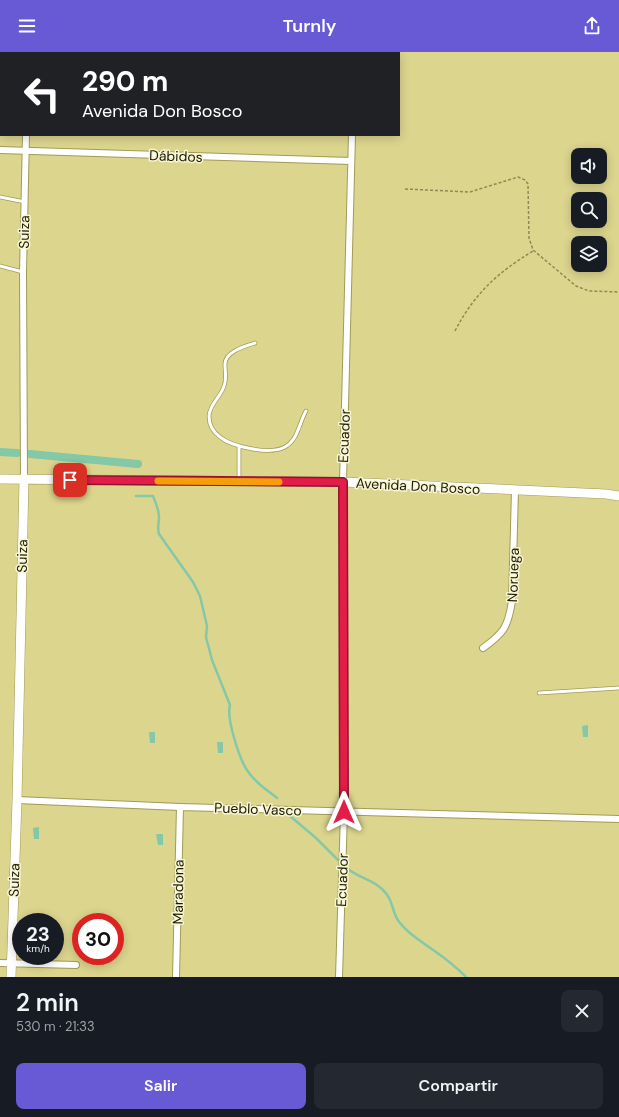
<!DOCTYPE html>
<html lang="es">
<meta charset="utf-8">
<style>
body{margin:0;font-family:"DM Sans",sans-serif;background:#242831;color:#f1f3f6;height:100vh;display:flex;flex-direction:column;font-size:15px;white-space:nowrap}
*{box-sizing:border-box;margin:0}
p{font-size:13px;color:#9ea1a6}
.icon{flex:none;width:22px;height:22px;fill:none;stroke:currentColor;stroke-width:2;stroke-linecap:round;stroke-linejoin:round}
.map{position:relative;height:925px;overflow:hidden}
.panel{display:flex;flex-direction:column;background:#171b24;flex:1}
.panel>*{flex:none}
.top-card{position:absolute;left:0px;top:0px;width:400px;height:84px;box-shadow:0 2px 10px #0003;background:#202124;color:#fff;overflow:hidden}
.controls{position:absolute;left:571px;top:96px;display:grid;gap:8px}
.controls a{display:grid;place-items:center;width:36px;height:36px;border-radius:8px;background:#171b24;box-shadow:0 2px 10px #0003;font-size:20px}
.speed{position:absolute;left:12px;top:861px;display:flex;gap:8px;font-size:20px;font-weight:700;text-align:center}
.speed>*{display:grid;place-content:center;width:52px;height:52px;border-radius:50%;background:#171b24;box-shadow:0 2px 10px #0003;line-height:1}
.speed small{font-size:10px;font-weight:400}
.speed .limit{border:6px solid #d22;background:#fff;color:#111}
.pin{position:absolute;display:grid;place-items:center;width:34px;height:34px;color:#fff;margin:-17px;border-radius:8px;box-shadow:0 2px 6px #0006}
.me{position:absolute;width:44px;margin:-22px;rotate:0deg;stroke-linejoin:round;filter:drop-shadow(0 0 3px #0008)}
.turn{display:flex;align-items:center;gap:14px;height:84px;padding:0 16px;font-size:18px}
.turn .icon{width:52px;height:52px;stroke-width:2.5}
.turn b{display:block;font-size:28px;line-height:34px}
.round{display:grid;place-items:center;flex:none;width:42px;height:42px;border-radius:8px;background:#242831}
.headline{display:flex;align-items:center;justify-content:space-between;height:68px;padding:0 16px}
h1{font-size:24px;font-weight:600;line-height:30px}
.primary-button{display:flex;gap:8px;margin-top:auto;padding:8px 16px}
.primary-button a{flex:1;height:46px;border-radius:8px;background:#675ad4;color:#fff;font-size:16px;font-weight:600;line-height:46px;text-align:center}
.primary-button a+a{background:#242831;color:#f1f3f6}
header{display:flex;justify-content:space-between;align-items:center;height:52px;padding:0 16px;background:#675ad4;color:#fff;font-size:18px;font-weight:600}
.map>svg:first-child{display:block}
.water{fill:#84c8a8}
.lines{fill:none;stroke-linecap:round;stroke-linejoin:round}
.stream{stroke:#84c8a8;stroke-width:2.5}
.canal{stroke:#84c8a8;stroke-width:8}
.lane-casing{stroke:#a29b55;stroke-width:4.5}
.street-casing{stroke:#a29b55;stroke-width:8}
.secondary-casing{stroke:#a29b55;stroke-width:10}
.path{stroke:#8e8955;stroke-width:1.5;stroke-dasharray:3 2;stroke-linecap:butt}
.lane{stroke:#fff;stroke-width:3}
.street{stroke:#fff;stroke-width:6}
.secondary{stroke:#fff;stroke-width:9}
.route-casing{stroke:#92132f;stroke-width:10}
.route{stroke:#e11d48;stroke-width:7}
.slow{stroke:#f59e0b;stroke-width:7}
.labels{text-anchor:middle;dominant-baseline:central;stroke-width:3;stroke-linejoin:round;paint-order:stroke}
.street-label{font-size:14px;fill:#1c1900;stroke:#f7f5d2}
</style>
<header><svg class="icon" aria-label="menu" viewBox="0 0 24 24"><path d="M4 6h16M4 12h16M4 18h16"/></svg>Turnly<svg class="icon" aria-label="share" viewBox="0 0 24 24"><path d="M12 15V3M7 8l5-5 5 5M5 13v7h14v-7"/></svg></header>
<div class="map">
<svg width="619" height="925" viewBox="0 0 619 925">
<rect width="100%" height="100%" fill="#dcd58e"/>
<path class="water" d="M588,673V685H583L582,674Z
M149,680H155V691H150Z
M217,690H223V701H218Z
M39,775V787H34L33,776Z
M156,782H163V793H158Z"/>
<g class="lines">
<path class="stream" d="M136,444H153C156,451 159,458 159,465C159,471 157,476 159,482L193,530L200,544L207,574L206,585L212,608L230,653C226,666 240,710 249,721C257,732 267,738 277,746
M290,764L316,786L338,808
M348,817C359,826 372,827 382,837C395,849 391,861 400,871C409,883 424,891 436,900C446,907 457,916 466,925"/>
<path class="canal" d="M0,400L17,401
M30,402L138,412"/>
<g class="lane-casing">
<path id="lane" d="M0,145L25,150
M0,214L23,220
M255,291C245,294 224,300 225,313C225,321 227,327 224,334C221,345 210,351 209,364C209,372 213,380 220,385C232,395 270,403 285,395C298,388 299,371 306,359
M239,394V428
M539,641L619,636"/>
</g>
<g class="street-casing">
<path id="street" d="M27,1V0
M353,1V0
M0,98L351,109
M24,427L23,220L26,83
M483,596C504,581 508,575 512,549L515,438
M17,748L180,755L619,767
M0,911L76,913
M176,925L180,755
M339,925L344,760L343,430L352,83"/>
</g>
<g class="secondary-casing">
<path id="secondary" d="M0,427L343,430L606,442L619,444
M11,925L17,748L24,427"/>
</g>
<path class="path" d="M405,137L470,140L518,125L525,128L528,132L529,186L533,198L576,234L589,239L619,240
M455,279C474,242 497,221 533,199"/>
<use href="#lane" class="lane"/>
<use href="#street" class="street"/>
<use href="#secondary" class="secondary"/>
</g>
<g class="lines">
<g class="route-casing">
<path id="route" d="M70,428L343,430L344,760"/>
</g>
<use href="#route" class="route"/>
<path class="slow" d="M158,429L279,430"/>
</g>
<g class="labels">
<g class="street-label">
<text transform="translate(176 104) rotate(2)">Dábidos</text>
<text transform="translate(24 180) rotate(-89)">Suiza</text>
<text transform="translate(344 384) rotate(-88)">Ecuador</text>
<text transform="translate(418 434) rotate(3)">Avenida Don Bosco</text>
<text transform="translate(22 504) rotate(-89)">Suiza</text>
<text transform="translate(513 523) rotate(-88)">Noruega</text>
<text transform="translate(258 757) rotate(2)">Pueblo Vasco</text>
<text transform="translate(14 828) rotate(-88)">Suiza</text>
<text transform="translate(342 828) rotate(-88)">Ecuador</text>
<text transform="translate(178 840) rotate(-89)">Maradona</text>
</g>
</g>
</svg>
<div class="controls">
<a><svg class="icon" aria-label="sound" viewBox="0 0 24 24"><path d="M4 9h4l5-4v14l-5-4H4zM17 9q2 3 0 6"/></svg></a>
<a><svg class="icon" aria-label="search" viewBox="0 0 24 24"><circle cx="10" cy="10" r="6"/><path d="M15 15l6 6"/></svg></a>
<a><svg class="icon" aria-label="layers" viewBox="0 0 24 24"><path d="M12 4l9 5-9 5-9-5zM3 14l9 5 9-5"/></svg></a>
</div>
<div class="speed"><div>23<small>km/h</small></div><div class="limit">30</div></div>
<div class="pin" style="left:70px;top:428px;background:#d93025"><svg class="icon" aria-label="arrive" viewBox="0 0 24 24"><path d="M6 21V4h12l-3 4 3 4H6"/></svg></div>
<svg class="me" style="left:344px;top:760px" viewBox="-20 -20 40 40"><path d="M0-17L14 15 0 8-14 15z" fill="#e11d48" stroke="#fff" stroke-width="4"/></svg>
<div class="top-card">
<div class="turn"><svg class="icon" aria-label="left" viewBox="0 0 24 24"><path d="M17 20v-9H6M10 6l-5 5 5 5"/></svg><div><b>290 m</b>Avenida Don Bosco</div></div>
</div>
</div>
<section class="panel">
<div class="headline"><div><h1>2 min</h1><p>530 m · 21:33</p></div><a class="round"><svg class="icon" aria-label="close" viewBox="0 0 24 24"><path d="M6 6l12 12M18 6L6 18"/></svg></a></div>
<div class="primary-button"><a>Salir</a><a>Compartir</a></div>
</section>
